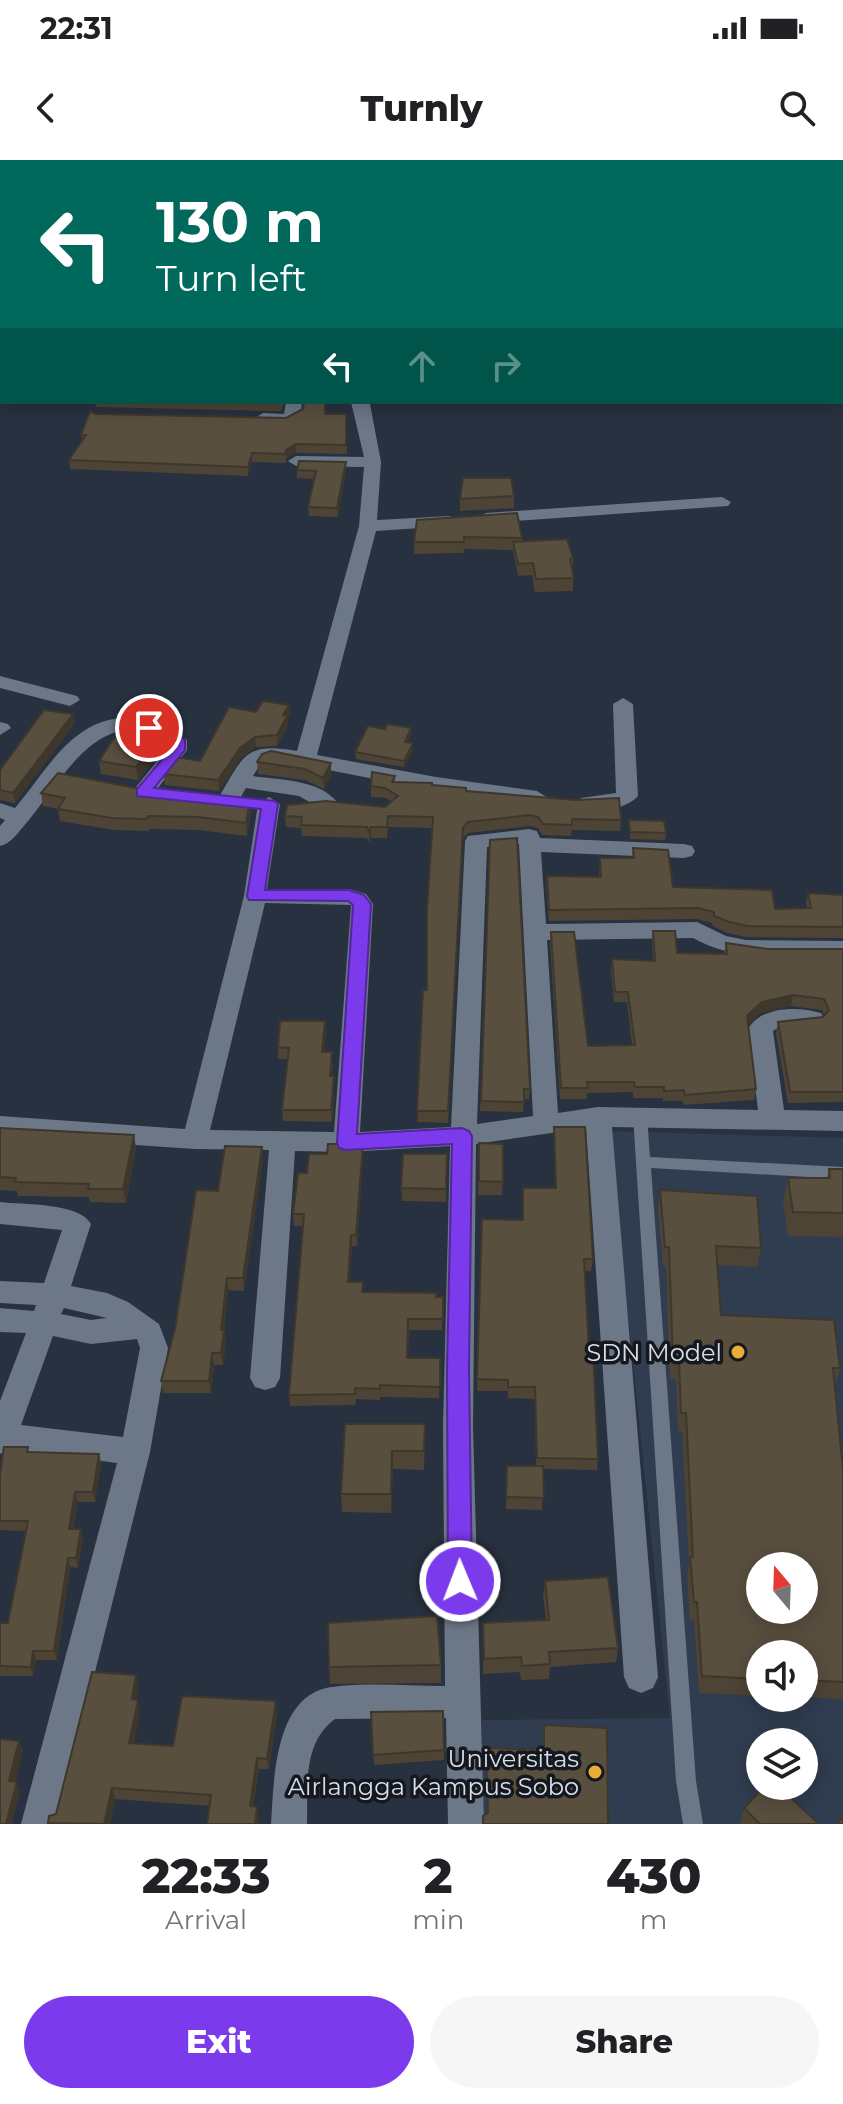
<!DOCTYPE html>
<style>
body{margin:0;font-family:Montserrat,sans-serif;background:#f6f6f6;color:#202124;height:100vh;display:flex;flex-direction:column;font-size:30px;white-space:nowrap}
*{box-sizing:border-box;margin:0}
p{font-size:26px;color:#757577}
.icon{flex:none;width:44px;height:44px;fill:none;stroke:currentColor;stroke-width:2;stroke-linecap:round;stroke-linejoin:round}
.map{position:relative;height:1664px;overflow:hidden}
.side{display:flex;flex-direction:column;background:#fff;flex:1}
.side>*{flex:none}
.guide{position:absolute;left:0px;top:0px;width:844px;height:244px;box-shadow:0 4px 20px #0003;background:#00695c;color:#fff;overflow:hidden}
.needle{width:52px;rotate:341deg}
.buttons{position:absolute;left:746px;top:1392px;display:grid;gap:16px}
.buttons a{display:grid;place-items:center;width:72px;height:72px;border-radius:50%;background:#fff;box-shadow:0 4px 20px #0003;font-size:40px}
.pin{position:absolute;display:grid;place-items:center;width:68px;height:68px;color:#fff;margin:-34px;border:4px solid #fff;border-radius:50%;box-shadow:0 2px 8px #0007}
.me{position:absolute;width:88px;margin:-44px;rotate:359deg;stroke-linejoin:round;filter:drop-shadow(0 0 6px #0008)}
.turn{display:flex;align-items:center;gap:28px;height:168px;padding:0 24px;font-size:36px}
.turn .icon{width:104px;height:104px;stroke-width:2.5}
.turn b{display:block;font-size:56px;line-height:68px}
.lanes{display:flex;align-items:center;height:76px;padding:0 24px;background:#0003;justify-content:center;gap:40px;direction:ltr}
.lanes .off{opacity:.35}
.eta{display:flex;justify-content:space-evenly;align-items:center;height:136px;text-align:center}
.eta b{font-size:48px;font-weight:800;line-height:56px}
.primary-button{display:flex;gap:16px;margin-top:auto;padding:16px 24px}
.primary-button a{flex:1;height:92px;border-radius:48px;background:#7c3aed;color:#fff;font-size:32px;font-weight:800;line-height:92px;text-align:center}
.primary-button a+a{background:#f6f6f6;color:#202124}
.status{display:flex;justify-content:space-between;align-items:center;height:56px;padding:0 40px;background:#fff;direction:ltr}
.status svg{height:22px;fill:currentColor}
header{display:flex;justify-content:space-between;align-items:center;height:104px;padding:0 24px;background:#fff;font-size:36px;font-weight:800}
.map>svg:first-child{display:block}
.built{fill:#303d50;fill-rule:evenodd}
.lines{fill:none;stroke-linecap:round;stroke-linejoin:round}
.lane{fill:#6c7787;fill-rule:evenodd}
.street{fill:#6c7787;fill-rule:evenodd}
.secondary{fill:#6c7787;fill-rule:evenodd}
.wall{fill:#4d4436}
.shaded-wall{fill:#3e372c}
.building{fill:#594f3f;stroke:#3e372c;stroke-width:2;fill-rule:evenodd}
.route{fill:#7c3aed;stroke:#51269a;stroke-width:2}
.poi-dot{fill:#e8ac37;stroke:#15191f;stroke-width:3}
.labels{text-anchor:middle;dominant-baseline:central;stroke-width:7;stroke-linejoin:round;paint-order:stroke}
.near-poi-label{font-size:24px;fill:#d8dee8;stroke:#15191f;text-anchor:end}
</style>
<div class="status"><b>22:31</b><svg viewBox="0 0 49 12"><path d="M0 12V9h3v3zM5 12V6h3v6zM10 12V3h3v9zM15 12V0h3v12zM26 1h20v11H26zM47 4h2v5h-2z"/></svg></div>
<header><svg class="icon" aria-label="back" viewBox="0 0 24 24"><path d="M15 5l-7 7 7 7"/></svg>Turnly<svg class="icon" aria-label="search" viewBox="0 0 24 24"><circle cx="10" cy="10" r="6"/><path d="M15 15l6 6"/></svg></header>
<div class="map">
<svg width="843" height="1664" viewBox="0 0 843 1664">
<rect width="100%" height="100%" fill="#283140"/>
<path class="built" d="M609,971L843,978V1664H481L482,1560L670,1558ZM760,1406H804V1450H760ZM760,1494H804V1538H760ZM760,1582H804V1626H760Z"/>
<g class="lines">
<path class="lane" d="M0,168H2V174H0Z
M640,950L645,952L647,956L650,997L843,1007V1019L651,1008L696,1621L703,1664H683L676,1621L633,956L635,952Z"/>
<path class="street" d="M212,0H224V2H212Z
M350,0H362L363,2H351Z
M842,186L843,187V197L842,196Z
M286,242H302L300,258C287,266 266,267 255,258L263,253L284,254Z
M351,242L370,244L381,302L377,360L450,356L459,361L450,366L376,371L317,595L436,617L537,631L548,638L545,643L537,645L436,631L272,599L261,603L253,616C279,620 319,619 337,642L334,647H318L299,636L246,628L236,645H220L217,640C243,598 243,581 297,591L359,366L364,307L296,306L288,301L296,296L364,297Z
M722,337L731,342L728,346L486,363L477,358L486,353Z
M0,516L77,536L80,540L70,546L0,528Z
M623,538L633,544L638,636C626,650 598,652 581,648L578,643L581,638L616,633L613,544Z
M121,558L168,567L187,580V590L151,637H135L132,632L167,589V582C98,539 61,624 23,667C16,675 11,683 0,686V666L5,660L0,658V643L15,648C45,613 70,562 121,558Z
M0,562L8,564L11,568L0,575Z
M269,637L280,644L267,729H349L366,734L373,744L360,972L451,967L465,681L468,676L529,669L537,671L540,678L684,684L692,686L695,691L692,696L684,698L541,692L546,764L697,762L726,776L746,780L843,781V797C793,796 738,804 693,778L547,780L558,953L598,947L758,950L748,869C761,846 798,846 821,853L824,859L821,865L778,868L773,871L784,950L843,951V971L612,967L658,1517L653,1528L641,1533L629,1528L624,1517L586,968L476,984L473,1266L484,1664H448L446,1558L335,1559C302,1583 308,1628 307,1664H271C274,1621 274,1534 332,1527C369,1522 408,1526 445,1526L443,1266L450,986L346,992L295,991L280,1218L275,1227L265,1230L255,1227L250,1218L269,990L195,989L0,976V956L185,969L244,736L258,644ZM519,684L533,956L477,964L487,687ZM265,743L351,745L334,972L210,970Z
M0,1042C23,1045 79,1042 91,1064L71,1126L107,1133L128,1142L159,1164L168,1188L150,1292L57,1664H21L117,1303L11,1289L0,1294V1241L26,1173L0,1172V1148L34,1151L36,1145L0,1143V1121L44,1123L62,1070L0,1064ZM64,1148L107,1158L91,1160L61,1154ZM53,1176L91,1184L137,1179L140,1188L123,1277L21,1265Z"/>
<path class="secondary" d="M0,40H2L0,49Z"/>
</g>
<path class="wall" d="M362,0H843V68H842V2H362Z
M95,242H284L281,251L96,247Z
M303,249L325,254H346L347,294L296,293L286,298V303L252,302L248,316L70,309L69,300L82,280L81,275L96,254L286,258Z
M297,310H346L338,357L309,356L308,347L314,319L297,318Z
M514,336V348L460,351V339Z
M417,360L522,378V381L573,398V431L535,432L532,415L518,416L513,390L464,389L463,393L414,394V382Z
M289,545L290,555L288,559V566L277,586L256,587L241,598L219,631L165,625L163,614L200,601Z
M73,554L74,564L15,643L0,640V610Z
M411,574L408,582L413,590L404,607L356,599L355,592Z
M161,583L151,599L152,603L138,620L101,614L99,601Z
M257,602L331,603V614L324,629L305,620L258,614Z
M395,616V622L432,625L621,660L620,671L572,670L571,676L542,675L538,668L529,666L468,673L462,679L448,963L417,962L427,830L433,668L388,667L387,678H371L369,682L367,678L302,676L301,668L286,667L285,656L385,647L391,642L386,638L371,637V626Z
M41,633L251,652L247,676L199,670L149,669V671L114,670L60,661L58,649L43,646Z
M629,660L666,673L665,680L630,679Z
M490,680L530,929L529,939H524L523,952L480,951Z
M633,688L673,727L775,749L807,748L806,743L808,733L843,735V778L746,777L727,773L713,766L712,763L697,759L549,761L546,726L547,716L599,717L600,698H632Z
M653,771L677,793L724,794L726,783L768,789H843V942L788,943L776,873L778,862L823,857L824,856L822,850L791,846L760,853L748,865L756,929L754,940L683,945V941H663V938H633V932L587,933V939H560L550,783L551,772L588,886L632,885L627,842H614L611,810L612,799L653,801L652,782Z
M326,873L324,892L333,904L331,916L334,928L332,962L283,961L282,950L288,899H278V887Z
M554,967L593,1099L591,1111H585L589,1192L598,1299L597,1310L543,1309L542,1350L506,1349L507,1306H536L535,1239L508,1238V1231H477L482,1059L522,1060L523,1028H555Z
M0,968L136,988L126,1043L90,1042L89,1037L18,1036L17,1031L0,1030Z
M479,983L503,1022L502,1035H478Z
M363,984V996L357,1086H352L349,1122L363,1132L443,1137L442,1170H409L408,1198H440L439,1238L380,1237V1240L356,1239L355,1245L290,1246L289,1235L303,1066H294L293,1054L307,1013L327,994Z
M262,987L263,999L244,1131L228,1130L224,1170L226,1182L223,1205H214L211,1233H163L161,1221L218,1031Z
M447,994L446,1042L402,1041L401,1028Z
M829,1009H843V1077L788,1076L783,1041L788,1018H827Z
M660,1030L761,1088L757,1107L717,1105L721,1155L840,1208L835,1226L843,1310V1539L804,1537V1494H760V1536L699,1533L694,1460H690L687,1414L689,1404L682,1271H678L676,1219H670L666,1106H663L658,1049Z
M425,1264L424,1310L393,1309L391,1353L342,1352L341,1334Z
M29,1292L99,1294L101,1304L95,1342H78L73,1369H81L83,1378L78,1408L70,1407L57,1500H36L33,1516H0V1463H8L26,1371L0,1370V1313Z
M545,1421L618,1488L616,1502L550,1507L549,1519L521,1520L520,1512L483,1514V1463L546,1460L543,1436Z
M441,1505V1523L330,1524L329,1507Z
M139,1527L136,1539L140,1551L134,1583L173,1586L277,1553L269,1609H259L253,1647L259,1658L258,1664H207L210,1646L115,1639L110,1664H48V1663L56,1654Z
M443,1551L444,1600L374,1605L371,1552Z
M544,1565L608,1664L487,1653L486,1588L543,1590Z
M744,1648L819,1664H740Z"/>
<path class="shaded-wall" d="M296,284V293L286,298V303V290Z
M252,293V302L248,316V307Z
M346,302V310L338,357L337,348Z
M289,545L290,555L288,559V566L277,586V575L283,555Z
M73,554L74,564L15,643L13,633Z
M411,568V574L405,588V582Z
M159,570L161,583L151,599L152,603L138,620L136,607Z
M255,577L256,587L241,598L219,631L218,620L240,588Z
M413,583V590L404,607V601Z
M331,603V614L324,629L323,618Z
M250,640L251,652L247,676L246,663Z
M371,667V678L369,682V671Z
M793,835L791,846L760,853L746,867L747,856L762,842Z
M325,861L326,873L323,904L322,892Z
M334,916V928L332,962L331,950Z
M134,975L136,988L126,1043L123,1029Z
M363,984V996L357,1086L356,1075Z
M262,987L263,999L244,1131L243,1118Z
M351,1075L352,1086L349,1133L348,1122Z
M227,1118L228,1130L222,1182L221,1170Z
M224,1170L226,1182L223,1205L221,1193Z
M212,1193L214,1205L211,1233L209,1221Z
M392,1291L393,1309L391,1353V1334Z
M99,1294L101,1304L95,1342L93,1332Z
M75,1332L78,1342L71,1378L69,1369Z
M81,1369L83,1378L78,1408L76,1398Z
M68,1398L70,1407L57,1500L54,1491Z
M33,1491L36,1500L33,1516L31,1507Z
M136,1515L139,1527L134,1550L132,1539Z
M138,1540L140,1551L132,1594L129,1583Z
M276,1541L277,1553L269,1609L267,1599Z
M19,1581L23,1591L13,1632L9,1621Z
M257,1598L259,1609L251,1657L250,1646Z
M17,1622L20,1632L12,1664H6Z
M112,1628L115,1639L110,1664H104Z
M257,1647L259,1658L258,1664H255Z"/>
<path class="building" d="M0,0H11V2H2V12H0Z
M225,0H322L323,2H225Z
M364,0H843V9H842V2H365Z
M842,16L843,20L842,41Z
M0,80H2V99H0Z
M304,242H325V254H346V285L296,284L286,290L285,294L252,293L248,307L69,300L86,275H81L90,251L96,254L286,258L303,249Z
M299,301L346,302L337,348L308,347L316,311L297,310Z
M463,318H511L514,336L460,339Z
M517,353L522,378L464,377V382H414L417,360Z
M567,379L573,398L570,399L574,418L536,419L533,403L518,404L513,382Z
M263,541L289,545L283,555L287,556L277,575L255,577L240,588L218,620L163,614L176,597L200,601L229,547L256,552Z
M44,550L73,554L13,633L0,630V610Z
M125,561L159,570L147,589L150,590L136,607L99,601Z
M387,564L411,568L405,582L413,583L404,601L355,592L368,566L385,569Z
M271,591L331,603L323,618L305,609L257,602L262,594Z
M372,612L395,616L392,622L432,623V625L466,628V631L576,640L619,638L621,660L572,659V665L543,664L538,657L529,655L468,662L463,668L448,951H417L423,830H427V750L433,657L388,656L387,667H371L369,671L367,667L301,665L302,657L285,656L287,645L326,641L385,647L398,636L385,628L371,626Z
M58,613L141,629L250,640L246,663L198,657L148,656L147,659L112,658L58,649L65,638L41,633Z
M629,660L664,661L666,673L630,672Z
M517,678L530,929H524V942L481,941L490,680Z
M633,688L668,690L673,727L772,730L775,749L811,748L808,733L843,735V767L748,766L729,762L714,756V752L698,748L549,750L547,716L601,717L600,698H634Z
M653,771H675L677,793L727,794L726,783L768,789H843V932H790L778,862L823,857L829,850L824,839L793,835L762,842L747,856L756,929L685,935L684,930L664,931V927H635L634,922H587L588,928H561L551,772H574L588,886L635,885L628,832H615L612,799L655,801Z
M280,861H325L322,892H332L330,916H334L331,950H282L289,888L278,887Z
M554,967H585L593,1099H584L589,1192H593L598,1299L537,1298L535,1227H508V1220L477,1219L482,1059L523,1060V1028H556Z
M0,968L134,975L123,1029H88L89,1024L15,1022L16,1018L0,1017Z
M479,983L503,984V1022L479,1021Z
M328,984H363L356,1075H351L348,1122H363L362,1132L436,1133V1137H443V1159H408L407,1198H440V1227L380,1225V1229L355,1228V1234L289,1235L304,1054H293L298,1013H307L309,994H327Z
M225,986L262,987L243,1118H227L221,1170H224L221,1193H212L209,1221H161L175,1169L196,1030L218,1031Z
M403,994H447L446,1029L401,1028Z
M829,1009H843V1053L793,1052L788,1018H830Z
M660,1030L757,1036L761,1088L716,1086L721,1155L834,1160L840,1208H833L843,1310V1522L804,1520V1494H760V1519L702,1516L697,1442H694L690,1397H693L686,1253H681L679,1201H673L669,1087H665ZM760,1406H804V1450H760Z
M345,1264H425L424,1291H392L391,1334H341Z
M4,1287H28L27,1292L99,1294L93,1332H75L69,1369H81L76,1398H68L54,1491H33L31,1507L0,1506V1463H8L28,1361H0V1313Z
M507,1306H543L544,1338L506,1337Z
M608,1417L618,1488L549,1492L550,1504L522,1506L521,1497L484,1499L483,1463L549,1460L545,1421Z
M437,1456L441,1505L329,1507L328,1463Z
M92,1512L136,1515L132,1539L138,1540L129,1583L173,1586L182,1536L276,1541L267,1599L257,1598L250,1646L257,1647L255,1664H207L211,1635L112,1628L104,1664L48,1663L49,1656L56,1654Z
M443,1551L444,1590L373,1595L371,1552Z
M544,1565L607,1568L608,1664H483V1656L488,1653L486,1588L544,1590Z
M0,1579L19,1581L9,1621L17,1622L6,1664H0Z
M765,1626H778L819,1664H760L744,1648Z
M843,1657V1664H836Z"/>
<path class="route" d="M149,564L174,569L185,580V590L154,628L275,641L278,644L265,730H349L364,735L371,744L357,974L462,968L469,971L472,976L469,1209L472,1421L469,1429L460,1432L452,1429L448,1421L447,1209L452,984L346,990L339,988L337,982L353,745L348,741L249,740L247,736L261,649L137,636V629L170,590L169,581L163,576L143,571L141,568Z"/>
<g class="poi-dot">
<circle cx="738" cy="1192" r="8"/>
<circle cx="595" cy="1612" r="8"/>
</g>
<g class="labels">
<g class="near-poi-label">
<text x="722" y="1192">SDN Model</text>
<text x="579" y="1598">Universitas<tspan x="579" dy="28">Airlangga Kampus Sobo</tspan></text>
</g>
</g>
</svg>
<div class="buttons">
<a><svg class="needle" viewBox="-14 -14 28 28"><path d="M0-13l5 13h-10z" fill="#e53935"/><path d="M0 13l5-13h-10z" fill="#757577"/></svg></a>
<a><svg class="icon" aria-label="sound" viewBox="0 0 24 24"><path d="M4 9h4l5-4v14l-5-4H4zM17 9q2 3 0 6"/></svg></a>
<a><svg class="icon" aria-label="layers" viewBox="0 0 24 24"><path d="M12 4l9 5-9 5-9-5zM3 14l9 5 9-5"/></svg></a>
</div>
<div class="pin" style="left:149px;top:568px;background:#d93025"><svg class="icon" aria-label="arrive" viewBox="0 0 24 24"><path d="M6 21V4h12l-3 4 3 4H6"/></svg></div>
<svg class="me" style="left:460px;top:1421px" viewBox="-20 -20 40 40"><circle r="17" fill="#7c3aed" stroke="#fff" stroke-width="3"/><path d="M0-11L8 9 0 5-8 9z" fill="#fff"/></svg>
<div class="guide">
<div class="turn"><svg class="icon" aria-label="left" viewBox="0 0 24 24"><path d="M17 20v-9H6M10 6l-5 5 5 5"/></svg><div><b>130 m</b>Turn left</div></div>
<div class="lanes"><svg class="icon" aria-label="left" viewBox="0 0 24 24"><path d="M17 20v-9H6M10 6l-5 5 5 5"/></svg><svg class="icon off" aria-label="ahead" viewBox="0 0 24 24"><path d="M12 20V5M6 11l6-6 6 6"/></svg><svg class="icon off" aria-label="right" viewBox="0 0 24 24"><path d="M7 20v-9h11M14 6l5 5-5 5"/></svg></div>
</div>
</div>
<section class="side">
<div class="eta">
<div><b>22:33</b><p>Arrival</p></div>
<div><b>2</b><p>min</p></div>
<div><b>430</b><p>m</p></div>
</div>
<div class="primary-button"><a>Exit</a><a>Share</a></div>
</section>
